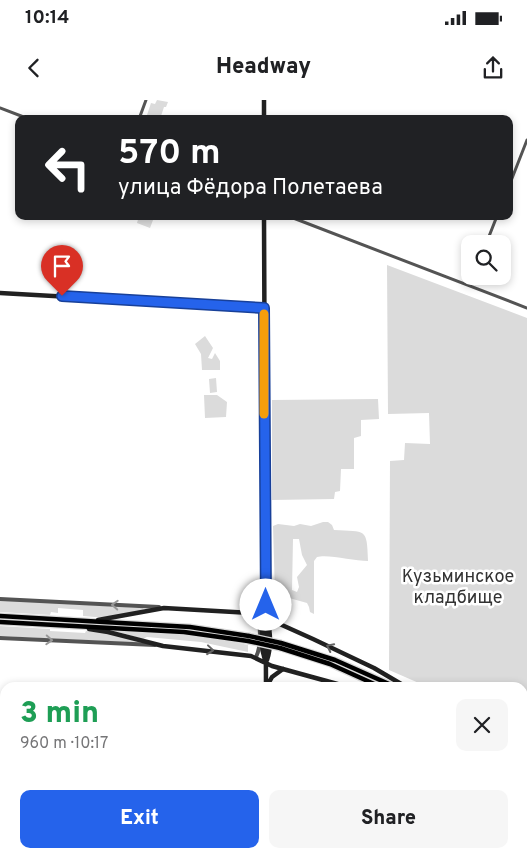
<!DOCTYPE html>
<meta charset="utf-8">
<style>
body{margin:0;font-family:Overpass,sans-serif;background:#f6f6f6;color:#202124;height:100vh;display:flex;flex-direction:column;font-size:19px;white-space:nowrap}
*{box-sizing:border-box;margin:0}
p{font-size:16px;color:#757577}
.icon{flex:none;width:28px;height:28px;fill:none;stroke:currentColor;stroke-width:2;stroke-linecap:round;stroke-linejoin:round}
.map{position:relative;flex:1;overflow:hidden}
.drawer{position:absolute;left:0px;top:582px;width:528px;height:176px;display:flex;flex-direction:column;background:#fff;border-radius:15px 15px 0 0;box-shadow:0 2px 8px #0003}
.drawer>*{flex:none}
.banner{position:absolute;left:15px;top:15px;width:498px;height:105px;border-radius:10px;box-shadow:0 2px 8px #0003;background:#202124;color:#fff;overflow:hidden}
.fabs{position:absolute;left:461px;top:135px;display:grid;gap:10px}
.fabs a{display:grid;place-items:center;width:50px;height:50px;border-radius:10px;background:#fff;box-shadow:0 2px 8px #0003;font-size:25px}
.pin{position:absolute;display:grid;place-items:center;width:42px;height:42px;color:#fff;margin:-51px -21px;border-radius:50% 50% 50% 0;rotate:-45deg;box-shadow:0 0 5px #0007}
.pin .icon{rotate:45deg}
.me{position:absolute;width:55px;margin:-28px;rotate:0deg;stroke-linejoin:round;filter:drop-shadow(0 0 4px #0008)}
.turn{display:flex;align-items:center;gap:18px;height:105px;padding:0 20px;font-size:22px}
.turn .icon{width:65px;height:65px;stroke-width:2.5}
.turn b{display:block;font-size:35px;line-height:42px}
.round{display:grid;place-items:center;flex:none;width:52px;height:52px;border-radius:10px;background:#f6f6f6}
.headline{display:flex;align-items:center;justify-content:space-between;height:85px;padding:0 20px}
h1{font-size:30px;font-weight:800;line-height:38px;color:#1e9e55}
.cta{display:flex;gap:10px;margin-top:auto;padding:10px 20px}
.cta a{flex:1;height:58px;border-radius:10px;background:#2563eb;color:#fff;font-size:20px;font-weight:800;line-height:58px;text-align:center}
.cta a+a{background:#f6f6f6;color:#202124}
.status{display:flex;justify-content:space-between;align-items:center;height:35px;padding:0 25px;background:#fff;direction:ltr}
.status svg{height:14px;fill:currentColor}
header{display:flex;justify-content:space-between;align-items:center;height:65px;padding:0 20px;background:#fff;font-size:22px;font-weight:800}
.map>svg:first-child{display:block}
.green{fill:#dbdbdb;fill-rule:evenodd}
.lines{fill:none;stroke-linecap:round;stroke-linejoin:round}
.primary-casing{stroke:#dbdbdb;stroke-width:7}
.minor{stroke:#545454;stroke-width:3}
.tertiary{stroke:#545454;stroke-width:4}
.secondary{stroke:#212121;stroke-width:4.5}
.primary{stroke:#000;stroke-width:4.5}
.primary-bridge-casing{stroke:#dbdbdb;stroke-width:7;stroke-linecap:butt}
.primary-bridge{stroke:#000;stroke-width:4.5}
.oneway{stroke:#989898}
.oneway2{stroke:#646464}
.route-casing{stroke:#184099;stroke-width:12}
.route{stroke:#2563eb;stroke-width:9}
.slow{stroke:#f59e0b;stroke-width:9}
.labels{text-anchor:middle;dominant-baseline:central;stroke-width:5;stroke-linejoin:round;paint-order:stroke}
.park-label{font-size:18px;fill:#323232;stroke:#fff}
</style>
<div class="status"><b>10:14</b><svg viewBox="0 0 49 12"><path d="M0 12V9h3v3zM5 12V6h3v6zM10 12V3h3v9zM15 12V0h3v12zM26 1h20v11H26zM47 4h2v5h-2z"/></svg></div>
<header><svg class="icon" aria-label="back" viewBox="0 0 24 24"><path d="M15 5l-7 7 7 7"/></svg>Headway<svg class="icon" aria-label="share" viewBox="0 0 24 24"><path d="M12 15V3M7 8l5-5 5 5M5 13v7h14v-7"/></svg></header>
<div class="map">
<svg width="527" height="758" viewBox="0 0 527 758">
<rect width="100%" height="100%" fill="#fff"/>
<path class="green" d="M157,0L168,2L166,7H164L160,19L147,15L151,3L155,4Z
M139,116L153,120L150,128L137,123Z
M387,165L527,218V633L523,631L522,588L428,587L389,570L390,361L404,360L405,343L430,344L429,313L388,314Z
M205,236L213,248L208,258L212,259L215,253L220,261V270H202L201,254L195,244Z
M216,278L217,292L210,293L209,279Z
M204,295H217L227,302L226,317L205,318Z
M378,299L379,319L361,320V336L354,338V369H341L340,391L335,392L334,399L272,400V300Z
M323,422H328L332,425L334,430C366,432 367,427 368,461C354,461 328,454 317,457L314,461V514L310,512L309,507L307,503L275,494L273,426L278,424L294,426L300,424L311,426ZM293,439H299L302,455L307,465L297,477L299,487L297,492L292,490Z
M0,500L143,508L144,510L107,518L83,516V510L58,508V513L51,512L50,515L0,512Z
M0,526L50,529V531L85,533L86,531L103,532L143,543L0,536Z
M111,530C157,533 203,534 248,545V552L201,542L147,537L143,539Z"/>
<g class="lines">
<g class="primary-casing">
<path id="primary" d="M0,516L190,527L249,536
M0,522L184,532L248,541
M281,543L335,560L398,588
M280,548L330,564L383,588
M522,643L527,645
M522,652L527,654"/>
</g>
<path class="minor" d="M0,8L29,19
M139,19L146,0
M509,86L527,40
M288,116L527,208
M486,144L497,116
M470,186L474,176"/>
<path class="tertiary" d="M0,499L159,507
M255,514C262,523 261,547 256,557
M0,538L155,545"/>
<path class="secondary" d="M264,0V19
M264,116L266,588
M0,193L265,208
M98,520L164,508L251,513L273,521L313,539L374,568L408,588
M89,529L108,532L163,546L251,556L272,566L352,588
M265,560C261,548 260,532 265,521
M267,560C271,548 271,532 267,521
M267,586L272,577L283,569
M267,758V754"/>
<use href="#primary" class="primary"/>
<g class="primary-bridge-casing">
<path id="primary-bridge" d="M249,536L281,543
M248,541L280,548"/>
</g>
<use href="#primary-bridge" class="primary-bridge"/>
</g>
<defs><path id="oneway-chevron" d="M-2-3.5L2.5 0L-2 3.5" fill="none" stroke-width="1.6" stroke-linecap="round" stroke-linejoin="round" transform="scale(1.25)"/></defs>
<g class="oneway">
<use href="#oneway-chevron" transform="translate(115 505) rotate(-177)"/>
<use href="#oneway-chevron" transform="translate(49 540) rotate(3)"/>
</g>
<g class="oneway2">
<use href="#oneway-chevron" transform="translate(330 547) rotate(-154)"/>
<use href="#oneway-chevron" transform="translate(210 550) rotate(6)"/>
</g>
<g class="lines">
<g class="route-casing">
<path id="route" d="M62,196L264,208L266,505"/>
</g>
<use href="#route" class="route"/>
<path class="slow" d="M264,314V214"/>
</g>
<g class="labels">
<g class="park-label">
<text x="458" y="477">Кузьминское<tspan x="458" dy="21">кладбище</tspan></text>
</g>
</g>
</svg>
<div class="fabs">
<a><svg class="icon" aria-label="search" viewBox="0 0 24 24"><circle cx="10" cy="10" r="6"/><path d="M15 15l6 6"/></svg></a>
</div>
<div class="pin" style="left:62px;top:196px;background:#d93025"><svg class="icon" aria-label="arrive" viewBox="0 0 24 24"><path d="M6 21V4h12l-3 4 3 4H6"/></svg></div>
<svg class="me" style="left:266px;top:505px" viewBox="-20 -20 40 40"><circle r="19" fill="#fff"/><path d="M0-13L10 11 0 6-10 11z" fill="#2563eb"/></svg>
<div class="banner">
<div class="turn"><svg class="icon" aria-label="left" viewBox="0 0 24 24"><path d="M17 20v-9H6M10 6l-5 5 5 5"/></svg><div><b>570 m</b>улица Фёдора Полетаева</div></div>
</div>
<section class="drawer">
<div class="headline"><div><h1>3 min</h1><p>960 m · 10:17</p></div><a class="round"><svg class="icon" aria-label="close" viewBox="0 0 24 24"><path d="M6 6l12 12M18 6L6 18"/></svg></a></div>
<div class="cta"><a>Exit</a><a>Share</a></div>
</section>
</div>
